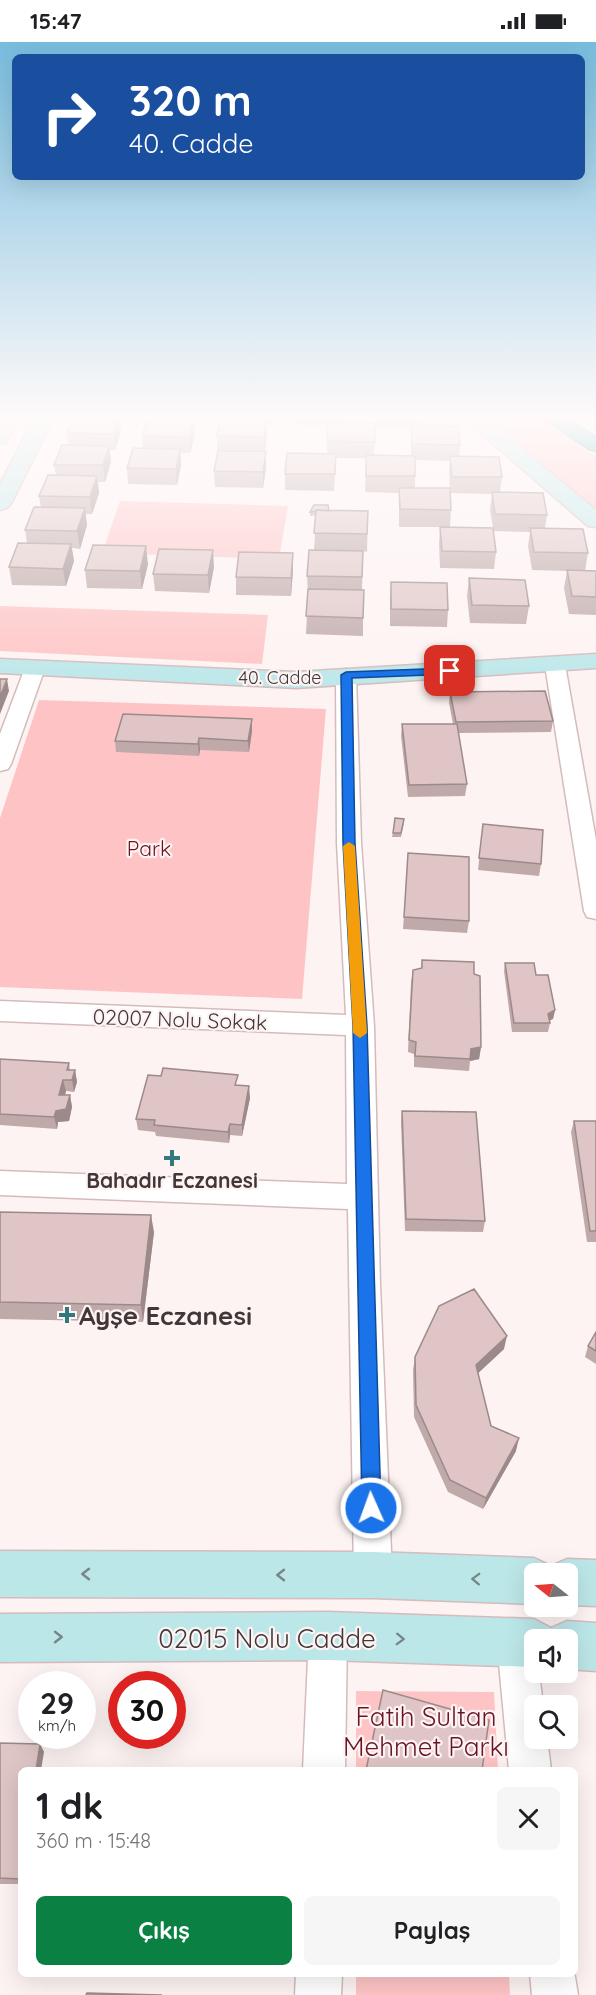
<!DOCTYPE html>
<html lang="tr">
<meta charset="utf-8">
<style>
body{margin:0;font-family:Quicksand,sans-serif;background:#f6f6f6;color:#202124;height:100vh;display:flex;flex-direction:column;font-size:22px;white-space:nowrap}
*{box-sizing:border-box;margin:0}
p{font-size:20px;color:#757577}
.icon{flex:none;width:33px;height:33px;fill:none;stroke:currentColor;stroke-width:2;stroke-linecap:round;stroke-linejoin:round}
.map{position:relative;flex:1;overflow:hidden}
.details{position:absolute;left:18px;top:1725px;width:560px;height:210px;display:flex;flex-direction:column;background:#fff;border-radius:9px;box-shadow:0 6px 24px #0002}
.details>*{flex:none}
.guide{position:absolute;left:12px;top:12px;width:573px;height:126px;border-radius:9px;box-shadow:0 6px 24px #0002;background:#1a4fa0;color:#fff;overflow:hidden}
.needle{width:39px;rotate:287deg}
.fabs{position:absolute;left:524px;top:1521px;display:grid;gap:12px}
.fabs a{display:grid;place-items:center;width:54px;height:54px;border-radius:9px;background:#fff;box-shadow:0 6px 24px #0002;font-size:30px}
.speed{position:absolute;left:18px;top:1629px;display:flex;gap:12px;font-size:30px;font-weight:700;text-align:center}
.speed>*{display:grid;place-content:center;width:78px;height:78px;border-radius:50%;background:#fff;box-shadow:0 6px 24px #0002;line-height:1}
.speed small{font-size:15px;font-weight:400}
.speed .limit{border:9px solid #d22;background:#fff;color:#111}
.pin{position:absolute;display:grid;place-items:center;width:51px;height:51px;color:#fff;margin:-26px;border-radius:12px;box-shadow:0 3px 9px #0006}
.me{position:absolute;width:66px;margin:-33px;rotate:358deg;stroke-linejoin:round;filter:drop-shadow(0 0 4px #0008)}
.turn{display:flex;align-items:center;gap:21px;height:126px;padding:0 18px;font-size:27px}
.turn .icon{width:78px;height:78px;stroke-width:2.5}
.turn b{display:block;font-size:42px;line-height:51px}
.round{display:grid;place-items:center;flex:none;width:63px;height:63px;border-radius:9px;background:#f6f6f6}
.summary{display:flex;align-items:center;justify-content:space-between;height:102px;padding:0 18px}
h1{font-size:36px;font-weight:800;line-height:45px}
.primary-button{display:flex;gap:12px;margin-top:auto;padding:12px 18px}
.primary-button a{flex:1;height:69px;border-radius:9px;background:#0b8043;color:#fff;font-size:24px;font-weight:800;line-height:69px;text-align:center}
.primary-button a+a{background:#f6f6f6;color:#202124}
.status{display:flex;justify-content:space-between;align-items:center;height:42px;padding:0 30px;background:#fff;direction:ltr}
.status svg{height:16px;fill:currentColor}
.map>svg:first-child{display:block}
.green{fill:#fec4c5}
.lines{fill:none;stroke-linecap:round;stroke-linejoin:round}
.street-casing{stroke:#d5bbbb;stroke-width:3}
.secondary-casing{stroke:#d5bbbb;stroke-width:3}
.highway-casing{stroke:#2b858b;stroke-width:3}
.street{fill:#fff;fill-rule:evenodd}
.secondary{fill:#bce7e9;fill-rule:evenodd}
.highway{fill:#1fafb7;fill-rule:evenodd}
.wall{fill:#c0a9a9;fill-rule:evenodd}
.shaded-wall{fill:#9c8a8a}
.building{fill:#dfc5c5;stroke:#9c8a8a;stroke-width:1.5}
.oneway{stroke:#798688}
.route{fill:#1a73e8;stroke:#114b97;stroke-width:1.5}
.slow{fill:#f59e0b}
.poi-dot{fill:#307a7e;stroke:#fef3f3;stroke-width:2}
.labels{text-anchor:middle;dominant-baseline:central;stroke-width:4.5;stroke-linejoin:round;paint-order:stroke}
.far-street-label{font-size:18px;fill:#423738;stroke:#fef3f3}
.park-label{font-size:21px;fill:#691422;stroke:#fef3f3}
.street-label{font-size:21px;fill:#423738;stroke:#fef3f3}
.poi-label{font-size:21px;font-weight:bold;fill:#423738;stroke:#fef3f3}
.near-poi-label{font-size:26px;font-weight:bold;fill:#423738;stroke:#fef3f3;text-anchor:start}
.near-street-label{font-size:26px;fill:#423738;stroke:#fef3f3}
.near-park-label{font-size:26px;fill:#691422;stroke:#fef3f3}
</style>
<div class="status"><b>15:47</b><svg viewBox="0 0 49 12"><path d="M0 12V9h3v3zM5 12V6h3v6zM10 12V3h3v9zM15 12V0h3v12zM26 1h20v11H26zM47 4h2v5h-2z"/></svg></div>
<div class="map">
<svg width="596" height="1953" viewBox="0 0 596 1953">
<rect width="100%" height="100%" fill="#fef3f3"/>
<path class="green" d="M480,375H536L596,414V468Z
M120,459L288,464L279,517L102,511Z
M0,564L268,573L262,622L0,609Z
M39,658L326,667L302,957L0,945V776Z
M356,1649L494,1650L498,1728H356Z
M356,1932H509L510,1953H356Z"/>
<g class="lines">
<g class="street-casing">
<path id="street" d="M555,617L562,619L565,623L596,798V877L587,875L584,869L545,623L548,619Z
M35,620L42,622L45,626L11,722L8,727L0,729V692L25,626L28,622Z
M346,627L353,629L356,633L361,801L374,984L380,1243L392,1533L386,1546L373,1552L360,1546L354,1533L348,1167L0,1153V1129L347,1142L346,993L0,979V959L346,973L337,801L336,633L339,629Z
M328,1575L342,1580L347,1594L345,1728H303L309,1594L314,1580Z
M516,1581L530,1586L534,1598V1630H539L543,1664H534V1696H547L551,1728H509L497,1600L502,1586Z
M574,1929L578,1953H532L530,1932H574Z
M296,1932H342L341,1953H295Z"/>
</g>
<g class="secondary-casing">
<path id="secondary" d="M0,375H20L7,400L0,402Z
M35,375H54L11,462L7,466L0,468V442Z
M462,375H483L596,468V485L588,484Z
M596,612V626L296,646L0,631V617L296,630Z
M0,1509L373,1510L534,1516L551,1524L567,1517L596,1518V1564L567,1563V1532H534V1562L373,1556L0,1555Z
M328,1570L534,1577L551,1586L567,1579L596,1581V1629L567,1627V1598H534V1625L328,1618L0,1620V1572Z"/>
</g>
<g class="highway-casing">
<path id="highway" d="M541,375H564L596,395V409L589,407Z"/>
</g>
<use href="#street" class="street"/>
<use href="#secondary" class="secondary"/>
<use href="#highway" class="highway"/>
</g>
<path class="wall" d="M73,375H133L131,380H120L121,390L115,408H110L111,420L105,440H98L99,451L92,472H85L87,483L80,507L72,506L74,519L66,544L12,543L9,525L27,501L25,488L41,466L39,454L56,433L54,423L68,403L67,391Z
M156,375H203L202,380H194L195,392L190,411H181V423L177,443L128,442L127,426L143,406L142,394Z
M227,375H276L274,383H267V393L265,409L266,426L263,446L215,445L214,429L217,410V394Z
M296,375H342L341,380L375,400L374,413L411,414V386H377V375H423V383L460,403L459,414L502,435L500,450L547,473L545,487L588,511L585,529H596V573L569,572L564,546L567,529L532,528L528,504L530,490L493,489L496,510L494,527L440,526L439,502L440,485H399V451L365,450L366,416H336L334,449L285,448V432L327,412L328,384L296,383ZM415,418L450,419L449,431L450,451L492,452L490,467L493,486L450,485L451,468L415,446Z
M329,469H368L367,510L363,509L362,548L363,576V594L306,592L308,551L307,534L314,509L316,473L310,474V470Z
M293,511V529L291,554L236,553V535Z
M148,522L142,547L87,546L85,528Z
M214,525L209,551L155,549L153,532Z
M469,536L529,564L526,582L470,581L467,554Z
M391,540L448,568L447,585L390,584V557Z
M450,650L553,679L551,690L458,691L467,742L465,754L408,755L401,694L402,682H453L449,661Z
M252,689L249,710L200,708L199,714L116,710L115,699Z
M404,781L401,795H392L393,791Z
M483,782L541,822L539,834L478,828Z
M408,811L469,879L467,891L403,887Z
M422,918L474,932L481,1005L479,1017L470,1019L469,1029L414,1025V1012L408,1010L411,940L413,928L421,927Z
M505,921L536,933L555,968L553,977L549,978L550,981L548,990H512L504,929Z
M0,1017L69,1021L70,1028H75L77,1040L74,1050L66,1049L65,1053H70L72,1065L69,1079L58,1080L57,1087L0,1083Z
M238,1043L250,1056L242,1094L230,1093L229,1101L156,1094L155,1090L138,1088L136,1077Z
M402,1069L485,1179L483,1190L405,1189L401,1081Z
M574,1079H596V1200H587L571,1090Z
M0,1170L154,1190L143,1280L0,1277Z
M596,1290V1322L585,1315L588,1304Z
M504,1307L478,1331L491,1384L516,1409L483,1467L448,1450L414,1375L413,1328L415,1315Z
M0,1701L40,1702L44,1710L21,1728V1842H0Z"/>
<path class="shaded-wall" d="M119,375L121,390L115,408L114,392Z
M194,376L195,392L190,411L189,395Z
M267,376V393L264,411V395Z
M109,404L111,420L105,440L103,423Z
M180,407L181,423L177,443L176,427Z
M266,409V426L263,446V430Z
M97,434L99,451L92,472L90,455Z
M85,466L87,483L80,507L77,489Z
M71,502L74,519L66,544L63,527Z
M146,504L148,522L142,547L140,529Z
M213,508L214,525L209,551L208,533Z
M293,511V529L291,554V536Z
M7,637L9,649L0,672V655Z
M252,677V689L249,710L248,699Z
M199,696L200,708L199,714L198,702Z
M555,968L553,977L546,980L548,972Z
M481,1005L479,1017L470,1019L471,1007Z
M75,1028L77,1040L74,1050L72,1038Z
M63,1038L66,1049L62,1064L59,1053Z
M249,1044L250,1056L242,1094V1083Z
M70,1053L72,1065L69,1079L58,1080L57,1087L54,1075L56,1069Z
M230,1082V1093L229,1101L228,1090Z
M151,1173L154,1190L143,1280L141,1263Z
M507,1294L504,1307L473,1336L476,1323Z
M519,1396L516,1409L483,1467L486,1456Z
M40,1702L44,1710L41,1728H36Z"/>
<path class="building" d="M73,375H119L114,392L67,391Z
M148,375L194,376L189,395L142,394Z
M220,376H267L264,395L217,394Z
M328,380L375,381V400L327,399Z
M411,383L458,384L460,403L412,402Z
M62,403L109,404L103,423H54Z
M133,406L180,407L176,427L127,426Z
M218,409H266L263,430L214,429Z
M287,411L336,412L335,432H285Z
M366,413L415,414V434H366Z
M450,414L499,415L502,435H452Z
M48,433L97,434L90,455L39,454Z
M399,446H450L451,468L400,467Z
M492,450L543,451L547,473L495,472Z
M314,463H328L329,469L316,468V469L310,470Z
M34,465L85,466L77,489L25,488Z
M316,468L368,469L367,492L314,491Z
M440,485L493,486L496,510L442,509Z
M530,486L583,487L588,511L534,510Z
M18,501L71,502L63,527L9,525Z
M93,503L146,504L140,529L85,528Z
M159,507L213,508L208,533L153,532Z
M309,508L363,509L362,535L307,534Z
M239,510L293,511L291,536L236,535Z
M567,528L596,529V555L572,554Z
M469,536L525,538L529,564L472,563Z
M391,540L447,541L448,568L391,567Z
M308,547L364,548L363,576L306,574Z
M0,637H7L0,655Z
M545,649L553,679L456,680L450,650Z
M123,672L252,677L248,699L199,696L198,702L115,699Z
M402,682H457L467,742L409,743Z
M395,776L404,777L401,791H393Z
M483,782L543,788L541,822L479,816Z
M408,811L469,815V879L404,875Z
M422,918L474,920V932L480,934L481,1005L471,1007L470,1017L415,1014L416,1000L409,998L413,928L422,926Z
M505,921H534L536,933H548L555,968L548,972L550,981H514Z
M0,1017L69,1021L67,1028H75L72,1038H63L59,1053H70L66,1067L56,1069L54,1075L0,1072Z
M163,1026L238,1033L235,1043L249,1044L242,1083L230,1082L228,1090L154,1083L155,1078L136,1077L148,1033L161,1034Z
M402,1069L476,1070L485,1179L406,1177Z
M574,1079H596V1189H590Z
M0,1170L151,1173L141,1263L0,1260Z
M474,1247L507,1294L476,1323L491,1384L519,1396L486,1456L450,1438L416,1363L415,1315L439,1264Z
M596,1290V1309L588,1304Z
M383,1648L489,1678L482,1728H366Z
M0,1701L40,1702L36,1728H21V1831L20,1837L0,1836Z
M87,1951L162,1953H86Z"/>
<defs><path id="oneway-chevron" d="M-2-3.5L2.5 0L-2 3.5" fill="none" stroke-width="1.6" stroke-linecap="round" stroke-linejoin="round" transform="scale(1.5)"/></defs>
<g class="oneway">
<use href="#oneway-chevron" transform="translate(86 1532) rotate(-180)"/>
<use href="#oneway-chevron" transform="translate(281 1533) rotate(-180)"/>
<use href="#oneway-chevron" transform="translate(476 1537) rotate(-178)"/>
<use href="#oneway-chevron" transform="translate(58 1595)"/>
<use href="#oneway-chevron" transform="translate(400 1597) rotate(2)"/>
</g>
<linearGradient id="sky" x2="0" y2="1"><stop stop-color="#77bcde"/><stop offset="0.58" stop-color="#fffafa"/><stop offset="1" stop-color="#fffafa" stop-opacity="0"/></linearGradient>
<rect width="596" height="648" fill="url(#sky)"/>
<path class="route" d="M450,626L454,627V632L352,636L355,801L367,984L381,1466L378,1473L371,1475L365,1473L362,1466L353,984L343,801L341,633L346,630Z"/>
<path class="slow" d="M349,800L355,804L367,991L360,996L353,991L343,804Z"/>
<g class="poi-dot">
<path d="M169 1107h6v6h6v6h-6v6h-6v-6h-6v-6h6z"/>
<path d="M64 1264h6v6h6v6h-6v6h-6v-6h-6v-6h6z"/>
</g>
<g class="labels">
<g class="far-street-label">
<text x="280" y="635">40. Cadde</text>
</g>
<g class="park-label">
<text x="149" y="806">Park</text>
</g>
<g class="street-label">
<text transform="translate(180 977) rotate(2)">02007 Nolu Sokak</text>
</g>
<g class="poi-label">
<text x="172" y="1138">Bahadır Eczanesi</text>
</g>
<g class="near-poi-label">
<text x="79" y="1273">Ayşe Eczanesi</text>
</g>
<g class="near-street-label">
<text x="267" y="1596">02015 Nolu Cadde</text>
</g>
<g class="near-park-label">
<text x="426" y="1674">Fatih Sultan<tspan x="426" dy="30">Mehmet Parkı</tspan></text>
</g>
</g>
</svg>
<div class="fabs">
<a><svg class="needle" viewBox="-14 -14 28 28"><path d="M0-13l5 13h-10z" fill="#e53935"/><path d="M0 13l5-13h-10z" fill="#757577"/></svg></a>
<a><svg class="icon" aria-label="sound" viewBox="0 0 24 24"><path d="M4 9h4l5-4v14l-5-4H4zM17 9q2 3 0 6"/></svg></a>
<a><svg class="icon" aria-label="search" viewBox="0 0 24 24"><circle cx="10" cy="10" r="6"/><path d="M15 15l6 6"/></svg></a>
</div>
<div class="speed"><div>29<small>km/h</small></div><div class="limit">30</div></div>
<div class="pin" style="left:450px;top:629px;background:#d93025"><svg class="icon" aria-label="arrive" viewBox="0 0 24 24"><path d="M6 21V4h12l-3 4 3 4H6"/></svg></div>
<svg class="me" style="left:371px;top:1466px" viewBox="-20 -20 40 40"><circle r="17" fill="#1a73e8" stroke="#fff" stroke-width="3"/><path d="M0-11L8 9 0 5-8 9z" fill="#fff"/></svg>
<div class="guide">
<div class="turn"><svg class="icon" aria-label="right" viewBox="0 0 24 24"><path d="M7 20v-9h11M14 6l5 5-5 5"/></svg><div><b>320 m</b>40. Cadde</div></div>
</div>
<section class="details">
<div class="summary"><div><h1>1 dk</h1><p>360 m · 15:48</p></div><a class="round"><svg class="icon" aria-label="close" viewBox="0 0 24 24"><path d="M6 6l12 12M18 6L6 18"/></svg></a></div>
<div class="primary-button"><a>Çıkış</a><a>Paylaş</a></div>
</section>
</div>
